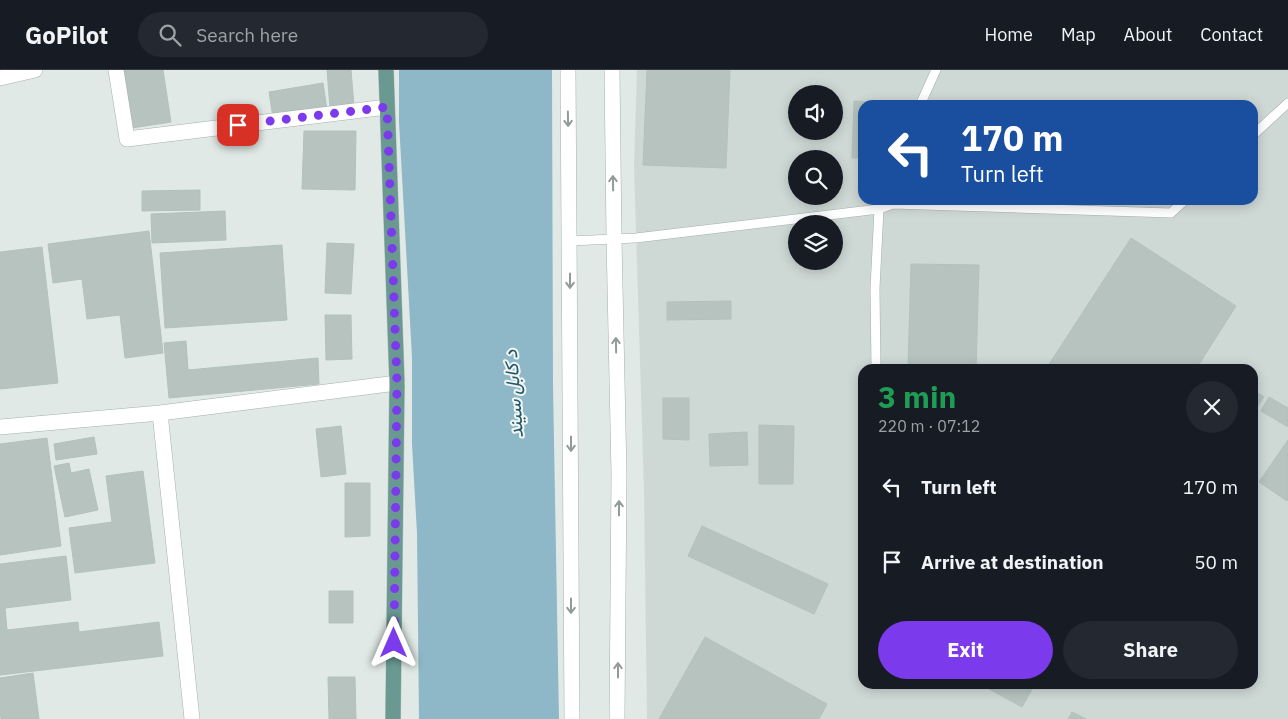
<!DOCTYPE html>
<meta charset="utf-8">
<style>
body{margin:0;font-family:"IBM Plex Sans",Vazirmatn,sans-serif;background:#242831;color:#f1f3f6;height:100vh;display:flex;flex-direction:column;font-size:19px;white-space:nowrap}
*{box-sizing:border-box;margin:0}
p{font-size:16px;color:#9ea1a6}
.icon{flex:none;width:28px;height:28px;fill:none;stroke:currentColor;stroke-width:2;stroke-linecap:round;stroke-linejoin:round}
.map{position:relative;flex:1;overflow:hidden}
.panel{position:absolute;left:858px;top:294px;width:400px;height:325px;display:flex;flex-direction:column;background:#171b24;border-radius:15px;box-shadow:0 2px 12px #0003}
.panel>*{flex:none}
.banner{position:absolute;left:858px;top:30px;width:400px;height:105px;border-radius:15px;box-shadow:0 2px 12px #0003;background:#1a4fa0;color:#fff;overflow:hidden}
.controls{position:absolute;left:788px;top:15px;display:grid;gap:10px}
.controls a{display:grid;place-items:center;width:55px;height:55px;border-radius:50%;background:#171b24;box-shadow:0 2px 12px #0003;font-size:25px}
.pin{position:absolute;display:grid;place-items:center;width:42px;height:42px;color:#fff;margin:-21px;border-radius:10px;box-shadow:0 2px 8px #0006}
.me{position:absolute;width:55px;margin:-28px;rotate:0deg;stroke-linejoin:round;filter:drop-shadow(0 0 4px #0008)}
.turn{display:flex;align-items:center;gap:18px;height:105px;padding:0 20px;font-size:22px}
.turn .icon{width:65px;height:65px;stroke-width:2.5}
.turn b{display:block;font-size:35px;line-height:42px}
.round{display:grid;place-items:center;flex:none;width:52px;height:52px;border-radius:26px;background:#242831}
.headline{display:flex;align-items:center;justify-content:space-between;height:85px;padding:0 20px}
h1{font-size:30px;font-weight:700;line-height:38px;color:#1e9e55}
.action{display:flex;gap:10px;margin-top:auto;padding:10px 20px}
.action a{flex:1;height:58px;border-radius:30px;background:#7c3aed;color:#fff;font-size:20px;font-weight:700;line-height:58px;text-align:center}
.action a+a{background:#242831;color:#f1f3f6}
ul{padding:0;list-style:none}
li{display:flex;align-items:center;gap:15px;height:75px;padding:0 20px}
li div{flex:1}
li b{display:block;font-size:19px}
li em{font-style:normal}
header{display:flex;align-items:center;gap:30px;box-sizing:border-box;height:70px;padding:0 25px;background:#171b24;border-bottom:1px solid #363941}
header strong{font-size:24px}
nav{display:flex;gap:28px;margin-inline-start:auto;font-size:18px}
.search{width:350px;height:45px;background:#242831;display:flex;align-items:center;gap:12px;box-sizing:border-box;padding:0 18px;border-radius:28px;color:#9ea1a6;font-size:19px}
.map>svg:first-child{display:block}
.built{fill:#ced8d5;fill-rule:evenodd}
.water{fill:#8eb7c7}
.building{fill:#b6c3bf;stroke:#b3c1bd}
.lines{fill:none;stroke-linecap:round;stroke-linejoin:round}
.lane-casing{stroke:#a4b0ad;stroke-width:10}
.street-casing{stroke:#a4b0ad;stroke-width:16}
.primary-casing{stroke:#bdc3c2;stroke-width:16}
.lane{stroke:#fff;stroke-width:9}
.street{stroke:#fff;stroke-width:15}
.primary{stroke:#6a9992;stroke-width:15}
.oneway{stroke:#919b9a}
.route{stroke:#7c3aed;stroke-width:9;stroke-dasharray:0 16.2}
.labels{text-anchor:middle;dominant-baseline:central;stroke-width:4;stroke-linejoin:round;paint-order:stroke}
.water-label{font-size:19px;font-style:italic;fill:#25566a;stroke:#f0f6f3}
</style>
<header>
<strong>GoPilot</strong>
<div class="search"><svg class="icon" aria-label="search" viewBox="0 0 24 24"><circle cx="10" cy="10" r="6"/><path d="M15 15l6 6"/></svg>Search here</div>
<nav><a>Home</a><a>Map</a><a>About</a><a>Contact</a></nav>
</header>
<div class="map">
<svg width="1288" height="649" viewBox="0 0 1288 649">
<rect width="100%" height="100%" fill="#e0e9e6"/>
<path class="built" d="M637,0H1288V649H647L644,422L634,96ZM796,24H834V61H796ZM862,35H1252V130H862ZM796,89H834V126H796ZM796,154H834V191H796ZM862,299H1252V614H862Z"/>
<path class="water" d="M399,0H552L553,316L559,649H419L417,463L412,374V287L399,52Z"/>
<path class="building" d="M123,0H163L171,52L132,58Z
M327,0H351L354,36L330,38Z
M647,0H730L726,98L643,95Z
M323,13L327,40L273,48L269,22Z
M854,31L899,33V35H862V88H852Z
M304,61H356L355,120L302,119Z
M200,120V140L142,141V121Z
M225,141L226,170L152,173L151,144Z
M149,161L163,283L125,288L120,245L87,249L82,209L53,213L48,174Z
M1131,168L1236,236L1196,299H1046Z
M327,173L354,174L351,224L325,223Z
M282,175L287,250L165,258L160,183Z
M42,177L58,313L0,319V182Z
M911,194L979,195L976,299H908Z
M731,231V249L667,250V232Z
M325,245H351L352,289L326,290Z
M186,271L188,300L318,288L319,314L169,328L164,273Z
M1252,319L1264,327L1252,344Z
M1269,327L1288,338V357L1261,341Z
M663,328H689V370L663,369Z
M759,355L794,356L793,414H759Z
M341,356L346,404L321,407L316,359Z
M747,362L748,395L710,396L709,364Z
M94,367L97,384L56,390L54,374Z
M47,368L61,476L0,485V374Z
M1288,370V429L1287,431L1259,412Z
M69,393L71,403L89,399L98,440L65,447L54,396Z
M143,401L155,493L75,503L69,458L112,452L106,406Z
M345,413H370V466L345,467Z
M702,456L828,514L814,544L688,486Z
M66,486L71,530L5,538L7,560L78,552L79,562L159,552L163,586L0,605V494Z
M329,521H353V553H329Z
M705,567L827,634L819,649H659Z
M33,603L39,649H1L0,641V608Z
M328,607H355L356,649H329Z
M980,614H1035L1022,637Z
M1072,642L1086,649H1068Z"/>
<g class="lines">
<g class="lane-casing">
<path id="lane" d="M920,35L936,0
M1252,66L1288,33
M570,171L636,168L879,139L893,134L1171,143L1185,130
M876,299L875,218L879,139"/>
</g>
<g class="street-casing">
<path id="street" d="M116,0L127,69L387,37
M568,0L572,649
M612,0L614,169L619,404L617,649
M0,8L35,0
M160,343L192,649
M0,357L160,343L397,313"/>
</g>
<g class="primary-casing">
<path id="primary" d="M386,0L397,313L393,649"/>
</g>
<use href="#lane" class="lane"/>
<use href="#street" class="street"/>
<use href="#primary" class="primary"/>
</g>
<defs><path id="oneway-shaft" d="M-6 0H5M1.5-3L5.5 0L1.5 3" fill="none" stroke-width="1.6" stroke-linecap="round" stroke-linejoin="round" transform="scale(1.25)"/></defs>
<g class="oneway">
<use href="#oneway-shaft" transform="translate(568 49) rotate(89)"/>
<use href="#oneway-shaft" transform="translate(613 113) rotate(-91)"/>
<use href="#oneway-shaft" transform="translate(570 211) rotate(90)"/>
<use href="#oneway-shaft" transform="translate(616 275) rotate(-91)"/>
<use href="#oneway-shaft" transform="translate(571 374) rotate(90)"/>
<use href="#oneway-shaft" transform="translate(619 438) rotate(-90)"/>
<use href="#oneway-shaft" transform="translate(571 536) rotate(90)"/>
<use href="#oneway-shaft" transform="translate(618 600) rotate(-90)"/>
</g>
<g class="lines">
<path class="route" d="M238,55L387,37L397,313L394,573"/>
</g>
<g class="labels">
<g class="water-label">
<text transform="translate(513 324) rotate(-94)">د کابل سيند</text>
</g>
</g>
</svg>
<div class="controls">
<a><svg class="icon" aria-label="sound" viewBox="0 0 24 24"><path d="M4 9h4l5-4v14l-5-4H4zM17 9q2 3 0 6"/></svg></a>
<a><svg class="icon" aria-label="search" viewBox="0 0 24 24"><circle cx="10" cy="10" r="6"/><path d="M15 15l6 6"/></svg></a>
<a><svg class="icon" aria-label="layers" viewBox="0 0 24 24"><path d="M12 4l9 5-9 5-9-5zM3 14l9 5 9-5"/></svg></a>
</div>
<div class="pin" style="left:238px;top:55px;background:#d93025"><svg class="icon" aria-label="arrive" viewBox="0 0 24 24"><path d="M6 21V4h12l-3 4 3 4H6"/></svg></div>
<svg class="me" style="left:394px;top:573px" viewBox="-20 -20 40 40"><path d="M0-17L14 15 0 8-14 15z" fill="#7c3aed" stroke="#fff" stroke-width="4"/></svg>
<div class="banner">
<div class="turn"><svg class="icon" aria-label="left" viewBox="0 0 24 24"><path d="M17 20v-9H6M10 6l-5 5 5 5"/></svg><div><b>170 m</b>Turn left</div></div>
</div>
<section class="panel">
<div class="headline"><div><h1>3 min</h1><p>220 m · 07:12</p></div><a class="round"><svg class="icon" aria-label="close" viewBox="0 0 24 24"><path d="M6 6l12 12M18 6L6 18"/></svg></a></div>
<ul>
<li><svg class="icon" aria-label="left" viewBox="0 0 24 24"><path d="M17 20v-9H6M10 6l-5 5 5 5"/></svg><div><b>Turn left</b></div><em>170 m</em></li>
<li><svg class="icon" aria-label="arrive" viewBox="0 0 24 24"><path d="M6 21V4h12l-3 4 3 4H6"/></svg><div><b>Arrive at destination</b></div><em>50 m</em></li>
</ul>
<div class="action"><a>Exit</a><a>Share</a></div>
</section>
</div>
